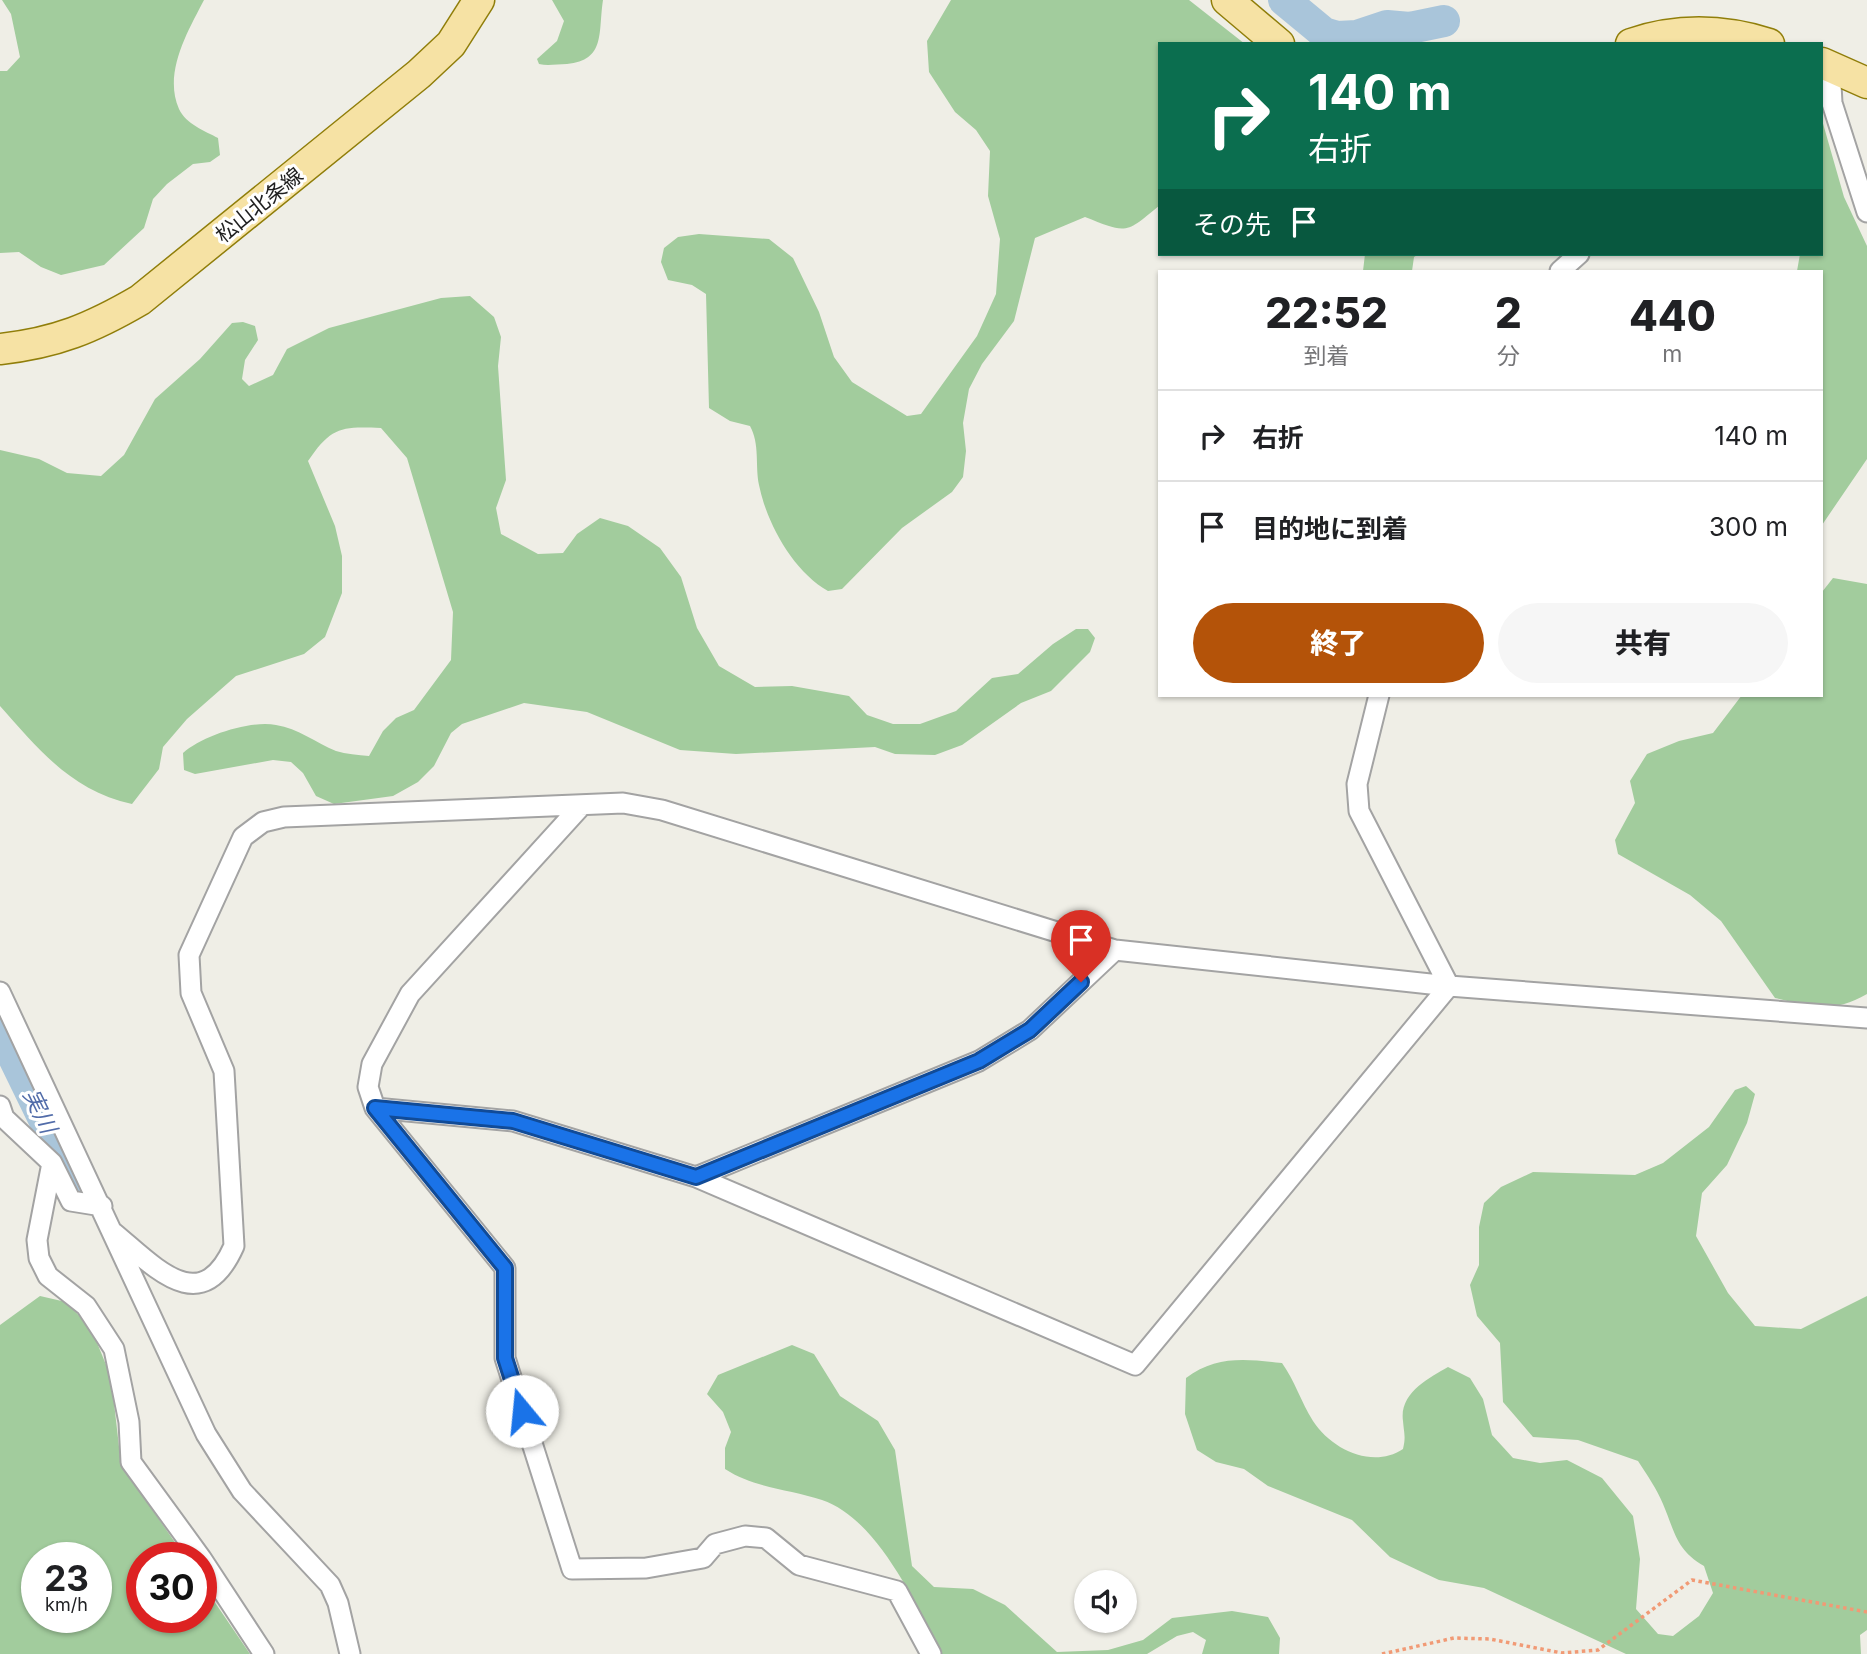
<!DOCTYPE html>
<html lang="ja">
<meta charset="utf-8">
<style>
body{margin:0;font-family:Inter,"Noto Sans JP",sans-serif;background:#f6f6f6;color:#202124;height:100vh;display:flex;flex-direction:column;font-size:26px;white-space:nowrap}
*{box-sizing:border-box;margin:0}
p{font-size:23px;color:#757577}
.icon{flex:none;width:38px;height:38px;fill:none;stroke:currentColor;stroke-width:2;stroke-linecap:round;stroke-linejoin:round}
.map{position:relative;flex:1;overflow:hidden}
.details{position:absolute;left:1158px;top:270px;width:665px;height:427px;display:flex;flex-direction:column;background:#fff;border-radius:0px;box-shadow:0 2px 5px #0004}
.details>*{flex:none}
.guide{position:absolute;left:1158px;top:42px;width:665px;height:214px;border-radius:0px;box-shadow:0 2px 5px #0004;background:#0b6e4f;color:#fff;overflow:hidden}
.tools{position:absolute;left:1074px;top:1570px;display:grid;gap:14px}
.tools a{display:grid;place-items:center;width:63px;height:63px;border-radius:50%;background:#fff;box-shadow:0 2px 5px #0004;font-size:35px}
.speed{position:absolute;left:21px;top:1542px;display:flex;gap:14px;font-size:35px;font-weight:700;text-align:center}
.speed>*{display:grid;place-content:center;width:91px;height:91px;border-radius:50%;background:#fff;box-shadow:0 2px 5px #0004;line-height:1}
.speed small{font-size:18px;font-weight:400}
.speed .limit{border:10px solid #d22;background:#fff;color:#111}
.pin{position:absolute;display:grid;place-items:center;width:60px;height:60px;color:#fff;margin:-72px -30px;border-radius:50% 50% 50% 0;rotate:-45deg;box-shadow:0 0 7px #0007}
.pin .icon{rotate:45deg}
.me{position:absolute;width:77px;margin:-38px;rotate:343deg;stroke-linejoin:round;filter:drop-shadow(0 0 5px #0008)}
.turn{display:flex;align-items:center;gap:24px;height:147px;padding:0 35px;font-size:32px}
.turn .icon{width:91px;height:91px;stroke-width:2.5}
.turn b{display:block;font-size:49px;line-height:60px}
.then{display:flex;align-items:center;height:66px;padding:0 35px;background:#0003;gap:14px;font-size:26px}
.eta{display:flex;justify-content:space-evenly;align-items:center;height:119px;text-align:center}
.eta b{font-size:42px;font-weight:800;line-height:49px}
.cta{display:flex;gap:14px;margin-top:auto;padding:14px 35px}
.cta a{flex:1;height:80px;border-radius:42px;background:#b45309;color:#fff;font-size:28px;font-weight:800;line-height:80px;text-align:center}
.cta a+a{background:#f6f6f6;color:#202124}
ul{padding:0;list-style:none}
li{display:flex;align-items:center;gap:21px;height:91px;padding:0 35px;border-top:2px solid #e0e0e0}
li div{flex:1}
li b{display:block;font-size:26px}
li em{font-style:normal}
.map>svg:first-child{display:block}
.forest{fill:#a2cc9d;fill-rule:evenodd}
.lines{fill:none;stroke-linecap:round;stroke-linejoin:round}
.river{stroke:#a9c5da;stroke-width:32}
.minor-casing{stroke:#a3a3a3;stroke-width:23}
.primary-casing{stroke:#907e0a;stroke-width:33}
.path{stroke:#f19a75;stroke-width:3.5;stroke-dasharray:3.5 3.5;stroke-linecap:butt}
.minor{stroke:#fff;stroke-width:19}
.primary{stroke:#f6e2a4;stroke-width:30}
.route-casing{stroke:#114b97;stroke-width:18}
.route{stroke:#1a73e8;stroke-width:12}
.labels{text-anchor:middle;dominant-baseline:central;stroke-width:6;stroke-linejoin:round;paint-order:stroke}
.street-label{font-size:21px;fill:#1f1f1f;stroke:#fff}
.water-label{font-size:23px;font-style:italic;fill:#516ca9;stroke:#fff}
</style>
<div class="map">
<svg width="1867" height="1654" viewBox="0 0 1867 1654">
<rect width="100%" height="100%" fill="#efeee6"/>
<path class="forest" d="M2,0H204C188,31 163,73 179,109C186,124 205,131 218,138L220,155L210,162L193,164L167,184L153,199L144,228L104,265L61,275L41,267L19,252L0,253V71H7L20,57L11,14Z
M552,0H603C598,33 606,60 567,64C557,64 548,66 539,64L537,59L557,41L564,21Z
M951,0H1189L1245,44H1160V205C1125,234 1128,234 1085,217L1035,238L1014,321L982,364L969,389L963,423L966,451L963,477L952,492L902,528L842,589L828,591C793,571 767,524 759,485C755,465 760,444 750,426L730,421L709,408L706,294L692,285L668,280L661,262L664,248L678,237L699,234L769,239L793,258L819,312L834,357L852,382L907,416L921,414L977,336L996,294L1000,239L988,196L990,151L976,130L955,112L929,72L927,41Z
M1822,120L1844,197L1867,246V459L1822,525V271H1797L1800,254H1822Z
M1365,254H1419L1414,257L1412,271H1363Z
M470,296L494,317L501,337L498,366L506,480L496,508L501,534L538,554L563,553L577,534L600,518L628,526L660,548L681,577L697,628L719,666L755,687L792,686L849,696L867,715L893,724H920L956,711L992,678L1018,674L1053,644L1076,629H1088L1095,638L1090,652L1051,691L1021,703L962,745L935,755L895,754L875,747L736,754L680,750L587,712L524,703L462,724L451,733L434,766L418,782L393,796L334,804L316,796L303,773L291,762L273,760L195,774L184,770L183,753C202,736 250,720 276,725C298,728 316,743 336,751C346,754 358,755 369,756L383,731L396,718L414,710L451,660L453,612L407,458L381,428C341,426 331,427 308,461L335,526L342,556V593L325,637L304,654L236,676L187,719L163,747L159,769L132,804C72,791 39,750 0,706V450L39,459L67,473L101,476L124,455L155,399L200,359L232,323L243,322L255,326L258,340L245,360L242,379L249,386L273,375L287,349L329,328L441,298Z
M1833,578L1867,584V994C1832,1014 1812,1007 1775,998L1721,921L1690,895L1618,854L1615,840L1635,803L1630,781L1647,754L1679,741L1713,733L1742,695H1822V592Z
M1746,1086L1755,1094L1747,1123L1727,1165L1702,1193L1696,1236L1728,1293L1755,1326L1801,1329L1867,1296V1630L1860,1635L1861,1654H1626L1484,1588L1439,1580L1390,1557L1352,1520L1268,1486L1244,1469L1216,1462L1197,1450L1185,1414L1186,1378C1216,1355 1246,1359 1282,1363C1295,1381 1301,1402 1313,1421C1332,1450 1373,1469 1403,1449C1406,1437 1404,1433 1403,1421C1399,1393 1429,1378 1448,1367L1470,1378L1483,1399L1492,1435L1513,1458L1540,1463L1567,1460L1602,1478L1633,1516L1640,1559L1636,1609L1658,1634L1673,1636L1699,1616L1713,1593L1704,1566C1676,1550 1675,1532 1663,1504C1657,1489 1647,1475 1638,1461L1578,1440L1533,1437L1503,1402L1500,1343L1477,1316L1470,1285L1479,1265V1227L1484,1203L1501,1187L1533,1172L1635,1175L1663,1163L1709,1127L1735,1090Z
M40,1296L66,1302L91,1328L111,1377L121,1464L185,1557L142,1558V1617H201V1582L250,1654H0V1325ZM37,1558H96V1617H37Z
M792,1345L814,1354L840,1396L878,1421L895,1450L912,1566L934,1587L973,1589L1005,1605L1057,1652L1108,1650L1143,1640L1172,1618L1232,1611L1268,1617L1280,1638L1279,1654H1202L1206,1640L1193,1632L1177,1636L1147,1654H940L936,1640C909,1593 875,1518 822,1500C789,1489 754,1488 725,1469V1448L731,1432L723,1412L707,1394L718,1375Z"/>
<g class="lines">
<path class="river" d="M1284,0L1324,33L1337,37L1357,36L1387,26L1410,28L1444,21
M0,1029L80,1193"/>
<g class="minor-casing">
<path id="minor" d="M1830,66L1832,103L1867,212
M1560,271L1579,254
M1379,695L1357,784L1359,811L1449,986
M582,805L410,994L372,1064L368,1087L375,1108L505,1268V1358L572,1569L646,1568L703,1558L715,1544L745,1536L766,1538L799,1565L897,1591L931,1654
M0,992L206,1434L242,1491L330,1585L338,1603L350,1654
M0,1106L4,1118L52,1163L71,1201L102,1206
M375,1108L513,1121L696,1177L1135,1365L1449,986
M52,1163L37,1240L39,1258L48,1276L86,1306L114,1349L129,1422L131,1462L201,1558
M696,1177L979,1061L1030,1030L1115,950
M114,1233C155,1267 201,1320 234,1246L224,1071L191,993L189,955L243,837L263,822L284,817L623,803L662,810L1115,950L1449,986L1867,1018
M201,1558L264,1654"/>
</g>
<g class="primary-casing">
<path id="primary" d="M1227,0L1279,44
M1631,44C1678,28 1722,29 1769,44
M1822,63L1867,83
M0,349C56,343 92,328 140,300L419,74L451,44L479,0"/>
</g>
<path class="path" d="M1382,1654L1454,1638L1490,1639L1562,1653L1598,1650L1692,1580L1867,1612"/>
<use href="#minor" class="minor"/>
<use href="#primary" class="primary"/>
</g>
<g class="lines">
<g class="route-casing">
<path id="route" d="M522,1411L505,1358V1268L375,1108L513,1121L696,1177L979,1061L1030,1030L1081,982"/>
</g>
<use href="#route" class="route"/>
</g>
<g class="labels">
<g class="street-label">
<text transform="translate(259 205) rotate(-39)">松山北条線</text>
</g>
<g class="water-label">
<text transform="translate(40 1111) rotate(64)">実川</text>
</g>
</g>
</svg>
<div class="tools">
<a><svg class="icon" aria-label="sound" viewBox="0 0 24 24"><path d="M4 9h4l5-4v14l-5-4H4zM17 9q2 3 0 6"/></svg></a>
</div>
<div class="speed"><div>23<small>km/h</small></div><div class="limit">30</div></div>
<div class="pin" style="left:1081px;top:982px;background:#d93025"><svg class="icon" aria-label="arrive" viewBox="0 0 24 24"><path d="M6 21V4h12l-3 4 3 4H6"/></svg></div>
<svg class="me" style="left:522px;top:1411px" viewBox="-20 -20 40 40"><circle r="19" fill="#fff"/><path d="M0-13L10 11 0 6-10 11z" fill="#1a73e8"/></svg>
<div class="guide">
<div class="turn"><svg class="icon" aria-label="right" viewBox="0 0 24 24"><path d="M7 20v-9h11M14 6l5 5-5 5"/></svg><div><b>140 m</b>右折</div></div>
<div class="then">その先<svg class="icon" aria-label="arrive" viewBox="0 0 24 24"><path d="M6 21V4h12l-3 4 3 4H6"/></svg></div>
</div>
<section class="details">
<div class="eta">
<div><b>22:52</b><p>到着</p></div>
<div><b>2</b><p>分</p></div>
<div><b>440</b><p>m</p></div>
</div>
<ul>
<li><svg class="icon" aria-label="right" viewBox="0 0 24 24"><path d="M7 20v-9h11M14 6l5 5-5 5"/></svg><div><b>右折</b></div><em>140 m</em></li>
<li><svg class="icon" aria-label="arrive" viewBox="0 0 24 24"><path d="M6 21V4h12l-3 4 3 4H6"/></svg><div><b>目的地に到着</b></div><em>300 m</em></li>
</ul>
<div class="cta"><a>終了</a><a>共有</a></div>
</section>
</div>
